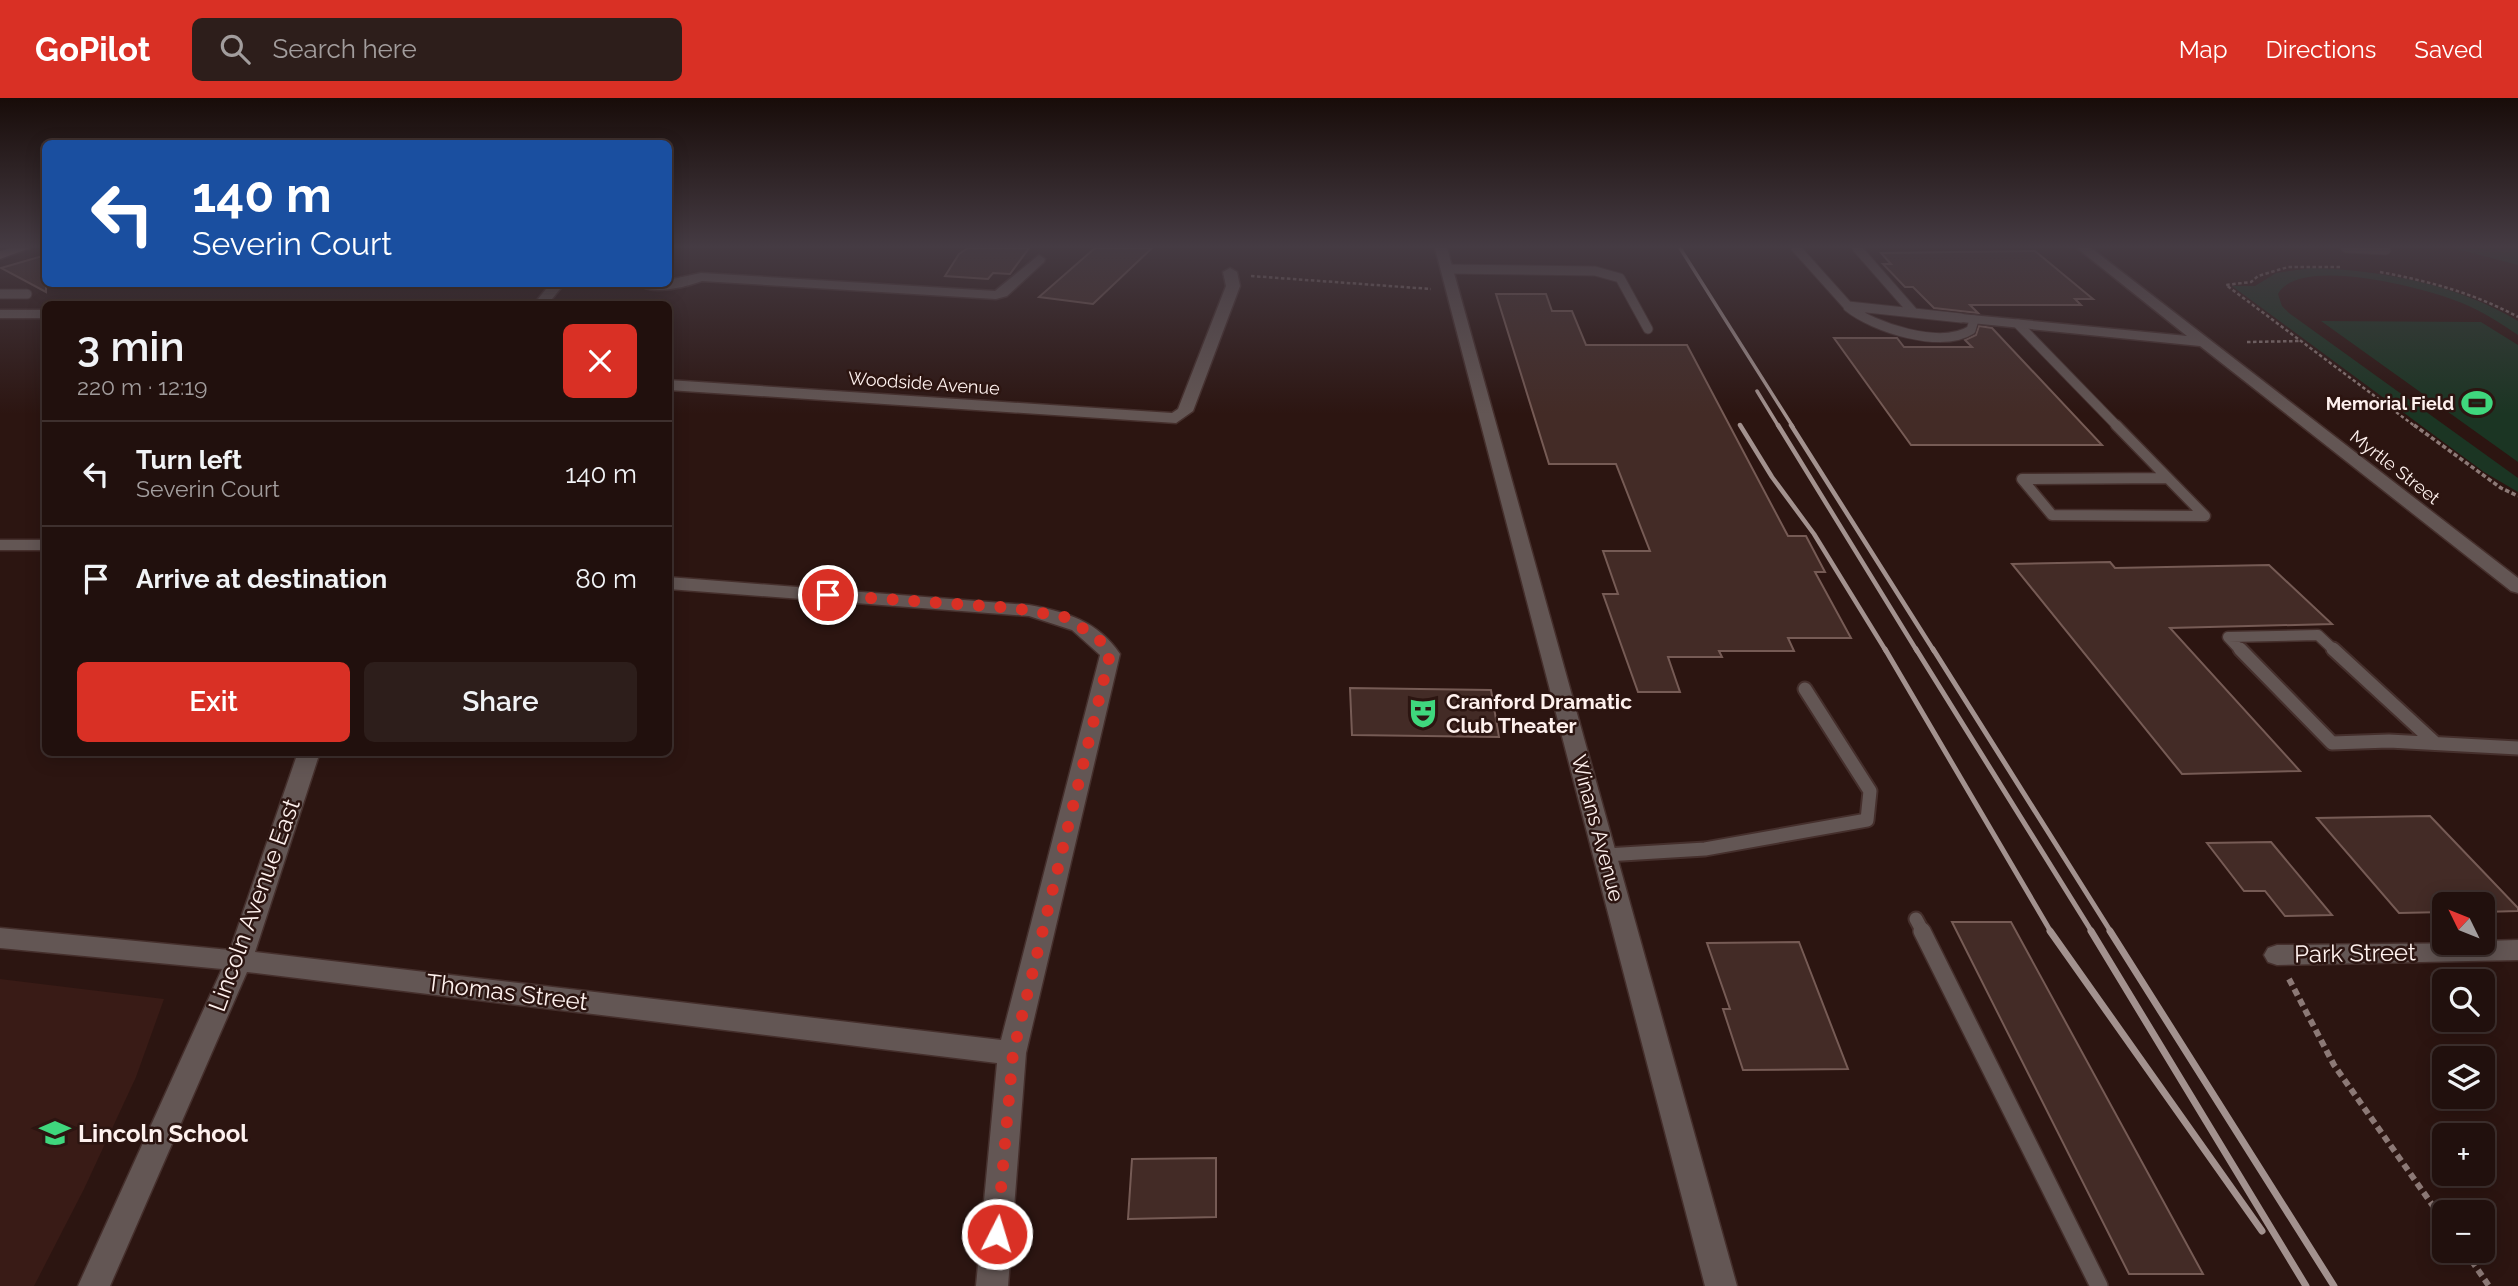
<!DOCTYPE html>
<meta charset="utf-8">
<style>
body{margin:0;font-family:Raleway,sans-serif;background:#2d1e1b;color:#f1f3f6;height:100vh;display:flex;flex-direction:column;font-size:26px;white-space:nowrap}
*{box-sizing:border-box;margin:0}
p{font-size:23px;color:#a29d9d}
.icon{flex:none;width:38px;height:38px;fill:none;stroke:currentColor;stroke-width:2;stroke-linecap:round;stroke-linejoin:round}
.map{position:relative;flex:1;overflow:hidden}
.panel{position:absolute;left:42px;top:203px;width:630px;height:455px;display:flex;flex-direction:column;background:#21100d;border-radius:10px;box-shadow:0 4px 18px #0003,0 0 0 2px #3e302e}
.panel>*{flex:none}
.top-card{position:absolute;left:42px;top:42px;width:630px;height:147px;border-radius:10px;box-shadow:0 4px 18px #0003,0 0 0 2px #3e302e;background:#1a4fa0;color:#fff;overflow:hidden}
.needle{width:46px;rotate:313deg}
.buttons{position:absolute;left:2432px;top:794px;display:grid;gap:14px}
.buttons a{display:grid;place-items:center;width:63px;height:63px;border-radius:10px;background:#21100d;box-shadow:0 4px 18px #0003,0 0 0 2px #3e302e;font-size:35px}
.pin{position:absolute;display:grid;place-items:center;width:60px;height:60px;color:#fff;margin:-30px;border:4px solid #fff;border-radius:50%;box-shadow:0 2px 7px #0007}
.me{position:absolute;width:77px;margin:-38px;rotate:5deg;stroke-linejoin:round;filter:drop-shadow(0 0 5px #0008)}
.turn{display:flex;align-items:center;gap:24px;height:147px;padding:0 35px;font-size:32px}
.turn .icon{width:91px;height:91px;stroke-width:2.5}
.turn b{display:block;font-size:49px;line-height:60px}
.round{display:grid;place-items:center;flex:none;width:74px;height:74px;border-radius:10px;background:#2d1e1b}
.overview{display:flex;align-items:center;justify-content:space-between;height:119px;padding:0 35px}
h1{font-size:42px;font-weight:600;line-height:52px}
.button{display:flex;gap:14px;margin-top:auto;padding:14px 35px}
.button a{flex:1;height:80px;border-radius:10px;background:#d93025;color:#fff;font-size:28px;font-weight:600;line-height:80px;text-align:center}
.button a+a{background:#2d1e1b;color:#f1f3f6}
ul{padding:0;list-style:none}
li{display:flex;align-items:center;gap:21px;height:105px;padding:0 35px;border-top:2px solid #3e302e}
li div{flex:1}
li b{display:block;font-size:26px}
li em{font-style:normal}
header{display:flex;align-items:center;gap:42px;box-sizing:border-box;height:98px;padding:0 35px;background:#d93025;color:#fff}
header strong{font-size:33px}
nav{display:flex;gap:38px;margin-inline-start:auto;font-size:24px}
.search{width:490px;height:63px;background:#2d1e1b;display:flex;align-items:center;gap:18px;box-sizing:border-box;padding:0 24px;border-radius:10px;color:#a29d9d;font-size:26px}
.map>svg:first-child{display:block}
.built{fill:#391b16}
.green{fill:#1b3523}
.building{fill:#432b26;stroke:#765b55;stroke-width:2}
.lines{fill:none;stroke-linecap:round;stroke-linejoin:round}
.lane-far3-casing{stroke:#452f2c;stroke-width:11}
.lane-far2-casing{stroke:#452f2c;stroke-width:13}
.lane-far1-casing{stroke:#452f2c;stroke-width:17}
.lane-casing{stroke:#452f2c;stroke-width:20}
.street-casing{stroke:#452f2c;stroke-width:3}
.secondary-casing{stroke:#452f2c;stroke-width:3}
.path-far2{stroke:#8c7976;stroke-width:2.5;stroke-dasharray:3.5 2.5;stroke-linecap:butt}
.path-far1{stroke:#8c7976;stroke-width:3.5;stroke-dasharray:4.5 2.5;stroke-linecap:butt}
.path{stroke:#8c7976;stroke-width:6;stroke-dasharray:7 4.5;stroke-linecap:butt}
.lane-far3{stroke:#635654;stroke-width:9}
.lane-far2{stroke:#635654;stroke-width:10}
.lane-far1{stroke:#635654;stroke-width:13}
.lane{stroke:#635654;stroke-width:17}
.street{fill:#635654;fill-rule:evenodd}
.secondary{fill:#8b7773;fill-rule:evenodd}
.rail-far3{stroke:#a3928f;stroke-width:3.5}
.rail-far2{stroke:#a3928f;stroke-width:4.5}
.rail-far1{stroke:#a3928f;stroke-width:5}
.rail{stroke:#a3928f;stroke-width:7}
.route{stroke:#d93025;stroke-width:12;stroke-dasharray:0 21.6}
.labels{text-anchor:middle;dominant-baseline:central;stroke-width:5;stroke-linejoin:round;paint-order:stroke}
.far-street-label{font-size:18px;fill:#fef1ee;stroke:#2c1511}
.far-poi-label{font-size:18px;font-weight:bold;fill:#fef1ee;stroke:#2c1511;text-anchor:end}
.poi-label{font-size:21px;font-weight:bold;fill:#fef1ee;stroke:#2c1511;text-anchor:start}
.street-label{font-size:21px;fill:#fef1ee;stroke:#2c1511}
.near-street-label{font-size:24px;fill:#fef1ee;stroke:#2c1511}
.near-poi-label{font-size:24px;font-weight:bold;fill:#fef1ee;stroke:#2c1511;text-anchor:start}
</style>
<header>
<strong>GoPilot</strong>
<div class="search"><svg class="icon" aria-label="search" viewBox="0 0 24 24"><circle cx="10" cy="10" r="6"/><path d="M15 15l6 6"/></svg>Search here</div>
<nav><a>Map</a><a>Directions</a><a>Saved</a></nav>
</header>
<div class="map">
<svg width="2518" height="1188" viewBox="0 0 2518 1188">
<rect width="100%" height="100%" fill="#2c1511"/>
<path class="built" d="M0,881L164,901L136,979L84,1091L34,1188H0Z"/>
<path class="green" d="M2453,150H2518V167Z
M2311,170C2383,172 2456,186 2518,223V237C2500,225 2482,213 2462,205C2429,191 2299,156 2278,196L2282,208L2289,215L2518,380V394L2484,374L2232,188H2255L2276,175Z
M2321,223L2481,224L2518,247V364Z"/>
<path class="building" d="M968,150H1029L1010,176L993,175L988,181L945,178L959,156Z
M1095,150H1152L1093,206L1039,199Z
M2035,153L2093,201H2075L2081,207H1970L1978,215L1934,210L1913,189H1905L1883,166H1891L1881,155Z
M46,157V194L1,170Z
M1496,196H1546L1552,213H1572L1586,247H1687L1788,438H1806L1825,474H1815L1851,540H1788L1794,553H1719L1722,559H1668L1680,594H1638L1603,496H1618L1603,453H1650L1616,366H1549Z
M1979,228L1992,230L2102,347H1911L1834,240H1897L1904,249H1972L1965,242L1976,237Z
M2110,464L2115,470L2269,467L2332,526L2170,530L2300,673L2182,676L2012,466Z
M1350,590L1491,592L1499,639L1352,637Z
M2430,718L2518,810V813L2483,814V807H2445V814L2399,815L2317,720Z
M2271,744L2332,817L2285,818L2265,793H2244L2207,745Z
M1952,824H2011L2203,1176H2129Z
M1799,844L1848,971L1743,972L1723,911H1730L1707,845Z
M1216,1060V1119L1128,1121L1132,1061Z"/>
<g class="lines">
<g class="lane-far3-casing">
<path id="lane-far3" d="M1796,150L1848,208L1961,220
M1857,150L1914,215
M2346,150L2386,152L2379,150
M1448,171L1595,173L1620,180L1648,231
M0,196H27
M1848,209C1874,230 1941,251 1971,232L1974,222
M2018,226L2118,329"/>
</g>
<g class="lane-far2-casing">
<path id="lane-far2" d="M2116,327L2205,418L2052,417L2022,381L2167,380
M2241,553L2228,539L2318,537L2335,553"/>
</g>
<g class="lane-far1-casing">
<path id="lane-far1" d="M2240,551L2332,645L2389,643L2518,650
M2333,551L2435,645
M1606,757L1705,751L1867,722L1870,693L1805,591
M1916,821L1923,834"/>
</g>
<g class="lane-casing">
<path id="lane" d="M1922,833L2099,1188"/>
</g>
<g class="street-casing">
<path id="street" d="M1435,150H1447L1737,1188H1705Z
M2077,150H2091L2518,480V495L2511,493L2200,248L1961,224L1954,220L1961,216L2187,238Z
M1039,157L1045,161L1044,164L1007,198L996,201L702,183C685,189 653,198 637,186H668V182L701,175L995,193Z
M1230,170L1237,174L1240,188L1193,313L1176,325L668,292V282L1172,315L1178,311L1226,188L1223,174Z
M550,186H564L548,206H534Z
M0,212H46V220H0Z
M0,442H46V452H0Z
M668,479L1029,507C1066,514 1098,523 1120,556L1026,955L1008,1188H976L997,965L247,874L110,1188H78L222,871L0,850V830L230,852L298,654H320L255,854L1001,942L1100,557L1072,532L1029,518L668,491Z
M2518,842V862L2277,867L2268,864L2264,857L2268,850L2277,847L2483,845V843Z"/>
</g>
<g class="secondary-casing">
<path id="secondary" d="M11,150H30L0,161V153Z"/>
</g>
<path class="path-far2" d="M2340,169H2288L2258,178L2251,184L2226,187L2416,329
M2380,174C2428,183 2474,195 2518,219
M1251,178L1431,191
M2247,244L2301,243"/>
<path class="path-far1" d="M2414,327L2501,390L2518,398"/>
<path class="path" d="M2289,881L2334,967L2445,1125
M2465,1153L2489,1188"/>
<use href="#lane-far3" class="lane-far3"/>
<use href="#lane-far2" class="lane-far2"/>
<use href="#lane-far1" class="lane-far1"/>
<use href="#lane" class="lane"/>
<use href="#street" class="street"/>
<use href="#secondary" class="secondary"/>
<path class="rail-far3" d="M1680,150L1793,329
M1757,293L1779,329"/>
<path class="rail-far2" d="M1740,327L1772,379L1814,436L1886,553
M1778,327L1917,553
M1791,327L1934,553"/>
<path class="rail-far1" d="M1885,551L2051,834
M1916,551L2092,834
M1933,551L2111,834"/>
<path class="rail" d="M2050,833L2262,1133
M2091,833L2306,1188
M2110,833L2334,1188"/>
</g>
<linearGradient id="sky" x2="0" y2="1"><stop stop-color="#180c09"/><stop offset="0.47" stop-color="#453b43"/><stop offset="1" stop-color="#453b43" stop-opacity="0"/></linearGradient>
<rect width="2518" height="316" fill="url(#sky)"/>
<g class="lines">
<path class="route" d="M828,497L1014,510L1065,519L1098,540L1110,556L1013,955L997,1136"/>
</g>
<defs>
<g id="stadium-bare" transform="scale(2.415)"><path d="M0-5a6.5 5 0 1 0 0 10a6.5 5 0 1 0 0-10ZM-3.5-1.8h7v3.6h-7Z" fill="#3fd77d" stroke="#2c1511" stroke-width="2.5" paint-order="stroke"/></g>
<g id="theatre-bare" transform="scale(2.415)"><path d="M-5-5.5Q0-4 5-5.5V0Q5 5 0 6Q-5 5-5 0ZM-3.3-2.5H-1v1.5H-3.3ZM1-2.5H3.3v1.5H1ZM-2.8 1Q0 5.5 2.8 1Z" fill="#3fd77d" stroke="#2c1511" stroke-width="2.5" paint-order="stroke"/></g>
<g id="school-bare" transform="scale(2.415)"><path d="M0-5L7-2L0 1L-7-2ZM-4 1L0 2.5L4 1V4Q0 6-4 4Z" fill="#3fd77d" stroke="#2c1511" stroke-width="2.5" paint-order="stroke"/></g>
</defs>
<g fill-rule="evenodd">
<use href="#stadium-bare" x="2477" y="305"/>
<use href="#theatre-bare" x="1423" y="615"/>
<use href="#school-bare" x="55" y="1035"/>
</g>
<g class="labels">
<g class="far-street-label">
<text transform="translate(924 285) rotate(4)">Woodside Avenue</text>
<text transform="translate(2395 369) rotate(38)">Myrtle Street</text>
</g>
<g class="far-poi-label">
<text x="2454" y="305">Memorial Field</text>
</g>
<g class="poi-label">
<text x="1446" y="603">Cranford Dramatic<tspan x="1446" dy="24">Club Theater</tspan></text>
</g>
<g class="street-label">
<text transform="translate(1598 730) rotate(75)">Winans Avenue</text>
</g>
<g class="near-street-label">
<text transform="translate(254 807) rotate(-70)">Lincoln Avenue East</text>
<text transform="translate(2355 855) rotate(-1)">Park Street</text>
<text transform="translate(507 894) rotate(7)">Thomas Street</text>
</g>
<g class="near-poi-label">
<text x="78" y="1035">Lincoln School</text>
</g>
</g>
</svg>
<div class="buttons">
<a><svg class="needle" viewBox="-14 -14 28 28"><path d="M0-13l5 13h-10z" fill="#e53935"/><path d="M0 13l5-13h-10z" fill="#a29d9d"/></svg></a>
<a><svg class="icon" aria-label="search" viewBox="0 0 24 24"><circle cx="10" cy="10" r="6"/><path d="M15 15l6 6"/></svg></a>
<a><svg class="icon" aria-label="layers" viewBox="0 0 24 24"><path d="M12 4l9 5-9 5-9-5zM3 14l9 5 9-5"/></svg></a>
<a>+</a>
<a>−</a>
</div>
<div class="pin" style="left:828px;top:497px;background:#d93025"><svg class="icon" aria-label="arrive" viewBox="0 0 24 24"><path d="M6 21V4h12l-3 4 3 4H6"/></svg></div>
<svg class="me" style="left:997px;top:1136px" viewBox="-20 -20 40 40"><circle r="17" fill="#d93025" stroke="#fff" stroke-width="3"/><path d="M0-11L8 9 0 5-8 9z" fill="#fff"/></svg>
<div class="top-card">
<div class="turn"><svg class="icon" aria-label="left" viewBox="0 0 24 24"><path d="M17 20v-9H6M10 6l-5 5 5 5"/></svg><div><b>140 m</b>Severin Court</div></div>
</div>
<section class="panel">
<div class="overview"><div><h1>3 min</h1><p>220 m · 12:19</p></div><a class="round" style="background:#d93025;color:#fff"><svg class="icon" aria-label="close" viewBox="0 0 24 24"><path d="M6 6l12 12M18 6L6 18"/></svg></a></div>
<ul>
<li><svg class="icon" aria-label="left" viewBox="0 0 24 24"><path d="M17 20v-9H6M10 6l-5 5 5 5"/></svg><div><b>Turn left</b><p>Severin Court</p></div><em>140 m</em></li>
<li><svg class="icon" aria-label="arrive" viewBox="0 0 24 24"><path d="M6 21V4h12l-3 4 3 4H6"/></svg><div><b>Arrive at destination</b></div><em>80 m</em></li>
</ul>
<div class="button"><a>Exit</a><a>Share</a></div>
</section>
</div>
